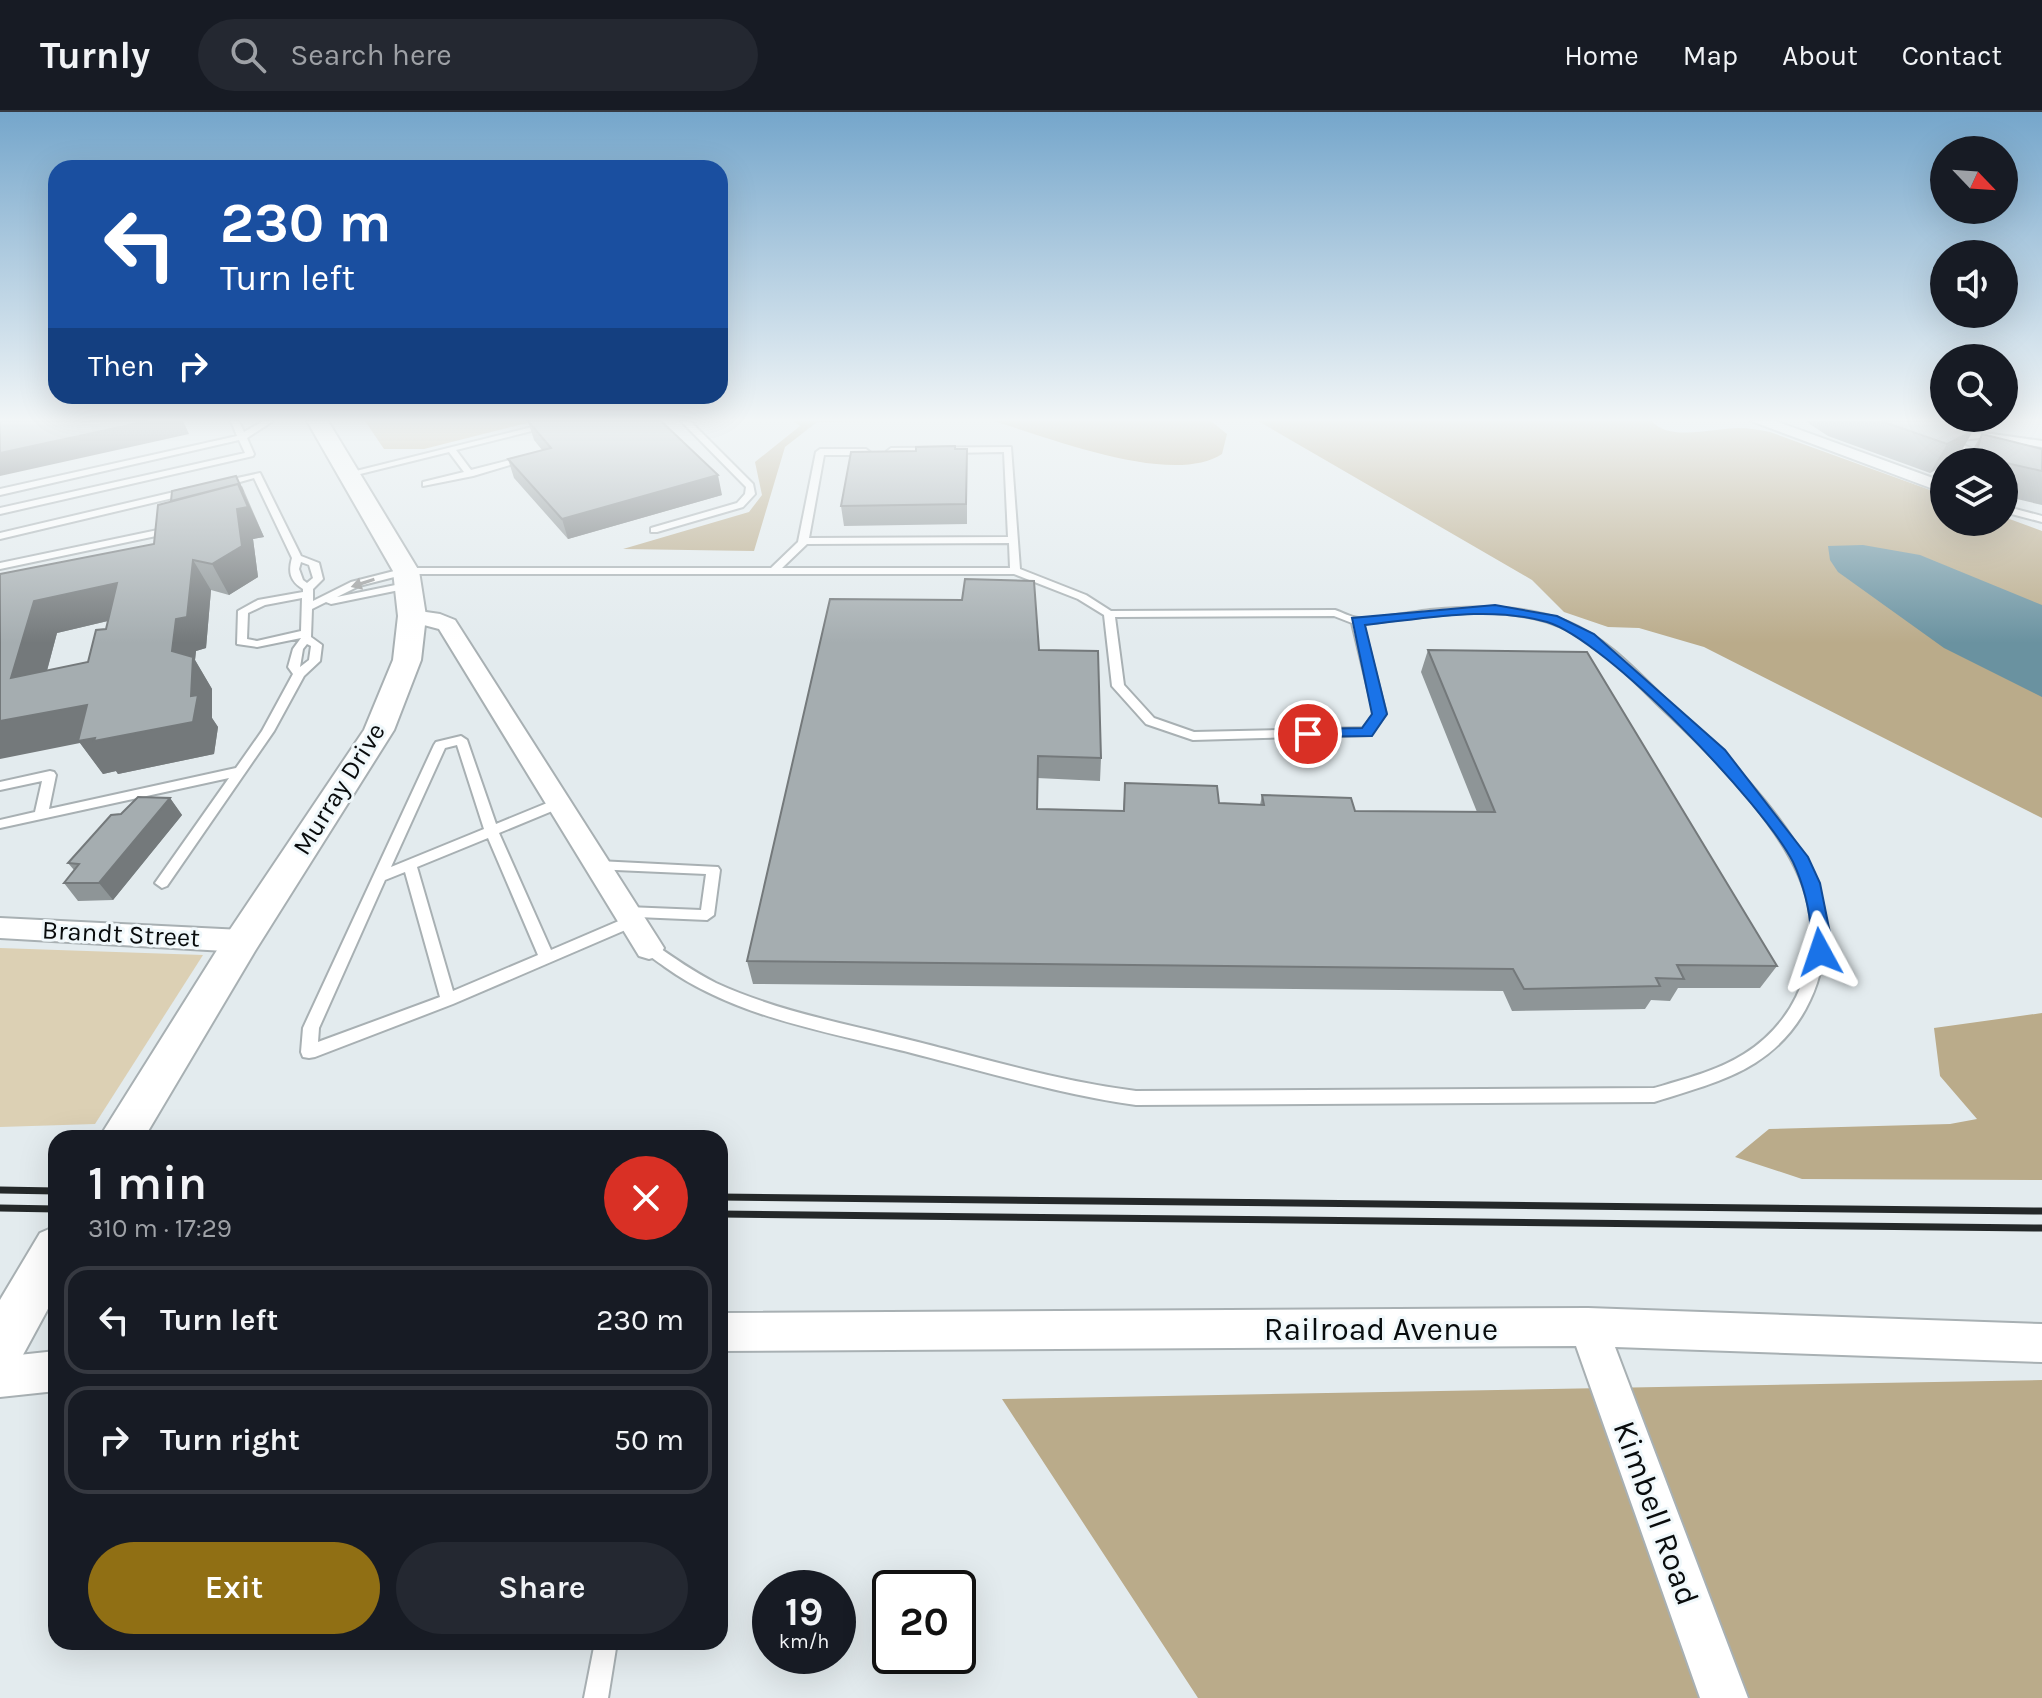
<!DOCTYPE html>
<meta charset="utf-8">
<style>
body{margin:0;font-family:Karla,sans-serif;background:#242831;color:#f1f3f6;height:100vh;display:flex;flex-direction:column;font-size:30px;white-space:nowrap}
*{box-sizing:border-box;margin:0}
p{font-size:26px;color:#9ea1a6}
.icon{flex:none;width:44px;height:44px;fill:none;stroke:currentColor;stroke-width:2;stroke-linecap:round;stroke-linejoin:round}
.map{position:relative;flex:1;overflow:hidden}
.panel{position:absolute;left:48px;top:1018px;width:680px;height:520px;display:flex;flex-direction:column;background:#171b24;border-radius:24px;box-shadow:0 8px 32px #0002}
.panel>*{flex:none}
.top-card{position:absolute;left:48px;top:48px;width:680px;height:244px;border-radius:24px;box-shadow:0 8px 32px #0002;background:#1a4fa0;color:#fff;overflow:hidden}
.needle{width:52px;rotate:115deg}
.buttons{position:absolute;left:1930px;top:24px;display:grid;gap:16px}
.buttons a{display:grid;place-items:center;width:88px;height:88px;border-radius:50%;background:#171b24;box-shadow:0 8px 32px #0002;font-size:40px}
.speed{position:absolute;left:752px;top:1458px;display:flex;gap:16px;font-size:40px;font-weight:700;text-align:center}
.speed>*{display:grid;place-content:center;width:104px;height:104px;border-radius:50%;background:#171b24;box-shadow:0 8px 32px #0002;line-height:1}
.speed small{font-size:20px;font-weight:400}
.speed .limit{border:4px solid #111;border-radius:12px;background:#fff;color:#111}
.pin{position:absolute;display:grid;place-items:center;width:68px;height:68px;color:#fff;margin:-34px;border:4px solid #fff;border-radius:50%;box-shadow:0 2px 8px #0007}
.me{position:absolute;width:88px;margin:-44px;rotate:355deg;stroke-linejoin:round;filter:drop-shadow(0 0 6px #0008)}
.turn{display:flex;align-items:center;gap:28px;height:168px;padding:0 40px;font-size:36px}
.turn .icon{width:104px;height:104px;stroke-width:2.5}
.turn b{display:block;font-size:56px;line-height:68px}
.then{display:flex;align-items:center;height:76px;padding:0 40px;background:#0003;gap:16px;font-size:30px}
.round{display:grid;place-items:center;flex:none;width:84px;height:84px;border-radius:42px;background:#242831}
.headline{display:flex;align-items:center;justify-content:space-between;height:136px;padding:0 40px}
h1{font-size:48px;font-weight:600;line-height:60px}
.cta{display:flex;gap:16px;margin-top:auto;padding:16px 40px}
.cta a{flex:1;height:92px;border-radius:48px;background:#906f14;color:#fff;font-size:32px;font-weight:600;line-height:92px;text-align:center}
.cta a+a{background:#242831;color:#f1f3f6}
ul{padding:0;list-style:none}
li{display:flex;align-items:center;gap:24px;height:108px;margin:0 16px 12px;padding:0 24px;border:4px solid #363941;border-radius:24px}
li div{flex:1}
li b{display:block;font-size:30px}
li em{font-style:normal}
header{display:flex;align-items:center;gap:48px;box-sizing:border-box;height:112px;padding:0 40px;background:#171b24;border-bottom:2px solid #363941}
header strong{font-size:38px}
nav{display:flex;gap:44px;margin-inline-start:auto;font-size:28px}
.search{width:560px;height:72px;background:#242831;display:flex;align-items:center;gap:20px;box-sizing:border-box;padding:0 28px;border-radius:44px;color:#9ea1a6;font-size:30px}
.map>svg:first-child{display:block}
.green{fill:#dcd0b4}
.forest{fill:#baab8a}
.water{fill:#6a92a0}
.lines{fill:none;stroke-linecap:round;stroke-linejoin:round}
.service-casing{stroke:#a8b0b3;stroke-width:4}
.minor-casing{stroke:#a8b0b3;stroke-width:4}
.tertiary-casing{stroke:#a8b0b3;stroke-width:4}
.service{fill:#fff;fill-rule:evenodd}
.minor{fill:#fff;fill-rule:evenodd}
.tertiary{fill:#fff;fill-rule:evenodd}
.rail{stroke:#242829;stroke-width:7}
.wall{fill:#8e9597;fill-rule:evenodd}
.shaded-wall{fill:#74797b}
.building{fill:#a5adb0;stroke:#74797b;stroke-width:2;fill-rule:evenodd}
.oneway{fill:#9d9e9e}
.route{fill:#1a73e8;stroke:#114b97;stroke-width:2}
.labels{text-anchor:middle;dominant-baseline:central;stroke-width:6;stroke-linejoin:round;paint-order:stroke}
.street-label{font-size:26px;fill:#090c0d;stroke:#f0f8fb}
.near-street-label{font-size:32px;fill:#090c0d;stroke:#f0f8fb}
</style>
<header>
<strong>Turnly</strong>
<div class="search"><svg class="icon" aria-label="search" viewBox="0 0 24 24"><circle cx="10" cy="10" r="6"/><path d="M15 15l6 6"/></svg>Search here</div>
<nav><a>Home</a><a>Map</a><a>About</a><a>Contact</a></nav>
</header>
<div class="map">
<svg width="2042" height="1586" viewBox="0 0 2042 1586">
<rect width="100%" height="100%" fill="#e3ebee"/>
<path class="green" d="M0,836L203,843L95,1012L0,1015Z"/>
<path class="forest" d="M365,309H535L424,337H384Z
M793,309H928L817,310L785,335L754,439L623,437L749,400L762,383L755,350L800,314Z
M993,309H1211L1227,322L1222,342C1172,375 1048,325 993,309Z
M1258,309H1652C1668,330 1715,316 1738,316C1749,316 1760,318 1770,320L1944,383V410H2004V405L2042,419V706L1704,535L1639,516L1608,515L1564,500L1532,468Z
M2042,901V1068L1802,1067L1735,1045L1769,1017L1950,1012L1977,1007L1940,964L1934,916Z
M2042,1268V1586H1198L1002,1287Z"/>
<path class="water" d="M1863,433L1920,443L2042,493V585L1944,536L1838,460L1830,448L1828,434Z"/>
<g class="lines">
<g class="service-casing">
<path id="service" d="M231,309H239L244,320L263,309H273L247,326L254,342L253,344L0,402V396L245,341L239,328L0,383V377L237,324Z
M556,309H571L456,338L471,358L526,344L530,347L473,364L423,374V370L464,360L449,340L348,365L344,362Z
M681,309H690L753,372L755,382L743,395L657,420H651V416L737,391L745,382L746,375Z
M1966,321L1992,322L2042,329V335L1979,326L1953,329L1989,343V347L1986,348L1941,329L1952,323Z
M1011,335L1020,457L1086,483L1111,499L1335,498C1342,500 1350,505 1358,506C1374,508 1412,500 1430,498C1476,494 1524,492 1568,510C1612,528 1645,569 1680,601C1731,647 1807,725 1823,793C1829,819 1825,846 1817,871C1806,904 1785,932 1755,951C1725,970 1688,979 1654,990L1136,993C1063,983 994,962 923,944C837,921 739,908 665,855C657,849 648,844 642,836L644,832H654C674,846 694,860 716,871C781,901 853,913 922,931C993,949 1063,970 1136,979L1654,976C1685,967 1717,959 1744,942C1774,923 1796,895 1805,861C1810,840 1814,818 1809,796C1797,728 1717,648 1668,602C1635,572 1604,532 1561,515C1499,489 1427,505 1363,512L1386,602L1370,623L1193,628L1146,612L1112,574L1104,503L1078,487L1014,462H406L359,474L337,485L410,470L414,471V475L331,492L326,490L312,497L311,525L322,533L320,549L304,564L274,619L167,774L162,776L155,771L229,666L0,716V708L35,700L42,669L0,678V670L50,659L54,660L56,663L49,697L236,656L262,619L293,562L288,555L293,537L301,526L257,535L237,532L238,499L258,488L303,480V477C290,469 288,460 292,446L254,366L222,375L218,372L219,370L260,361L301,444L319,451L323,467L313,477V489L351,470L406,456H771L798,430L816,340L820,337H866L870,340L866,343H824L809,426L1008,425L1004,340L891,342L887,339L891,336ZM1009,431L1010,456H782L807,432ZM301,450L309,453L313,466L307,471L303,468L299,457ZM302,486L301,519L257,529L247,527L248,501L265,493ZM1334,504L1352,511L1374,602L1363,616L1194,620L1154,606L1124,573L1115,505ZM307,532L311,534L309,548L300,555L303,537Z
M191,376L196,379L194,381L0,427V421Z
M2004,394L2042,404V410L2004,400Z
M172,415L175,416V420L0,457V451Z
M461,624L467,628L496,712L552,689L557,688L563,692L562,695L499,721L551,838L628,805L622,804L620,800L627,795L701,798L706,762L593,757L591,754L593,751L598,749L718,755L720,758L714,803L707,808L637,805L639,809L637,813L453,892L315,945L309,946L303,945L301,940L303,916L434,633L436,630ZM457,633L484,717L391,755L445,636ZM488,726L538,843L453,879L417,755ZM405,760L440,885L318,930L319,916L385,768Z
M595,1530H617L608,1586H584Z"/>
</g>
<g class="minor-casing">
<path id="minor" d="M1751,309H1775L1944,370V381Z
M412,498L440,502L455,508L659,828L664,836L659,844L649,847L639,844L439,517L405,508L401,504Z
M0,806L242,818L252,821L256,829L252,837L242,840L0,826Z
M1588,1196L2042,1212V1250L1615,1235L1748,1586H1700L1576,1234L720,1239V1201Z
M56,1239V1279L0,1285V1245Z"/>
</g>
<g class="tertiary-casing">
<path id="tertiary" d="M307,309H328L419,459L426,504L421,548L394,618L255,839L144,1026H99L229,819L364,618L393,548L398,504L393,459Z
M56,1114V1182L18,1252L0,1260V1188L40,1121Z"/>
</g>
<use href="#service" class="service"/>
<use href="#minor" class="minor"/>
<use href="#tertiary" class="tertiary"/>
<path class="rail" d="M0,1078L56,1079
M720,1085L2042,1099
M0,1096L56,1097
M720,1102L2042,1116"/>
</g>
<path class="wall" d="M528,309L722,383L568,427L514,366L508,347L542,338L534,328Z
M1805,309H1963L1962,310H1947L1956,348L1951,350H1944L1930,361L1828,324Z
M1982,322L2042,337V393L2004,384V350H1965Z
M955,337L967,357V412L844,414L841,394Z
M242,374L264,425L253,427L258,465L229,483L211,478L206,536L196,539L195,548L212,577V606L218,615L214,642L118,662L116,659L103,662L80,631L0,462L154,432ZM108,509L106,517L88,550L47,559L57,521Z
M1039,538L1101,646L1100,669L1037,666V697L1123,699L1125,671L1219,691L1260,693L1262,683L1355,699L1477,700L1421,560L1428,538L1777,854L1760,876H1678L1670,889L1651,888L1645,897L1512,899L1503,879L753,872L747,849Z
M170,686L182,703L113,788L78,789L64,771L74,758L68,751L121,702Z"/>
<path class="shaded-wall" d="M148,309H183L189,322L0,364V341Z
M1973,319L1956,348L1951,350H1944V354L1930,361L1947,332Z
M718,363L722,383L568,427L562,407Z
M236,364L264,425L253,427L258,465L229,483L212,452L176,410Z
M193,448L211,478L206,536L196,539L195,548L212,577V606L218,615L214,642L118,662L116,659L103,662L80,631L0,647V609L87,593L191,584L172,539L176,507Z
M117,471L137,502L57,521L36,599L11,566L34,489Z
M170,686L182,703L113,788L99,771Z"/>
<path class="building" d="M0,309H148L0,341Z
M528,309H661L718,363L562,407L508,347L551,336Z
M1881,309H1943L1973,319L1947,332Z
M1982,322L2042,337V359L1975,344Z
M955,334V337H967L966,392L841,394L851,340L916,339V335Z
M236,364L243,380L238,372L171,389L172,379Z
M238,372L248,395L237,397L242,434L212,452L193,448L187,505L176,507L172,539L193,545L191,584L198,583L193,610L94,629L95,626L78,629L87,593L0,609V462L154,432L158,393ZM117,471L106,517L96,518L88,550L11,566L34,489Z
M965,467L1034,469L1039,538L1098,539L1101,646L1038,644L1037,697L1124,699L1125,671L1217,674L1219,691L1264,693L1262,683L1351,686L1355,699L1495,700L1428,538L1587,540L1777,854L1677,853L1684,867L1656,866L1660,874L1524,877L1513,857L747,849L830,487L962,488Z
M138,685L170,686L99,771H64L79,752L68,751L111,703L121,702Z"/>
<defs><path id="oneway-solid" d="M-6-.8H1V-3.2L6.5 0L1 3.2V.8H-6Z" transform="scale(2)"/></defs>
<use class="oneway" href="#oneway-solid" transform="translate(363 471) rotate(162)"/>
<linearGradient id="sky" x2="0" y2="1"><stop stop-color="#75a6cb"/><stop offset="0.58" stop-color="#f2f6f7"/><stop offset="1" stop-color="#f2f6f7" stop-opacity="0"/></linearGradient>
<rect width="2042" height="531" fill="url(#sky)"/>
<path class="route" d="M1495,493L1557,504L1594,522L1725,638L1808,745L1820,771L1830,821L1826,845H1813C1809,836 1812,830 1811,821C1810,798 1803,771 1793,750C1764,693 1607,528 1547,510C1488,493 1424,507 1365,513L1387,602L1372,624L1303,625L1301,622L1308,617L1362,616L1372,602L1352,506Z"/>
<g class="labels">
<g class="street-label">
<text transform="translate(339 677) rotate(-58)">Murray Drive</text>
<text transform="translate(121 822) rotate(3)">Brandt Street</text>
</g>
<g class="near-street-label">
<text x="1381" y="1217">Railroad Avenue</text>
<text transform="translate(1656 1401) rotate(70)">Kimbell Road</text>
</g>
</g>
</svg>
<div class="buttons">
<a><svg class="needle" viewBox="-14 -14 28 28"><path d="M0-13l5 13h-10z" fill="#e53935"/><path d="M0 13l5-13h-10z" fill="#9ea1a6"/></svg></a>
<a><svg class="icon" aria-label="sound" viewBox="0 0 24 24"><path d="M4 9h4l5-4v14l-5-4H4zM17 9q2 3 0 6"/></svg></a>
<a><svg class="icon" aria-label="search" viewBox="0 0 24 24"><circle cx="10" cy="10" r="6"/><path d="M15 15l6 6"/></svg></a>
<a><svg class="icon" aria-label="layers" viewBox="0 0 24 24"><path d="M12 4l9 5-9 5-9-5zM3 14l9 5 9-5"/></svg></a>
</div>
<div class="speed"><div>19<small>km/h</small></div><div class="limit">20</div></div>
<div class="pin" style="left:1308px;top:622px;background:#d93025"><svg class="icon" aria-label="arrive" viewBox="0 0 24 24"><path d="M6 21V4h12l-3 4 3 4H6"/></svg></div>
<svg class="me" style="left:1820px;top:840px" viewBox="-20 -20 40 40"><path d="M0-17L14 15 0 8-14 15z" fill="#1a73e8" stroke="#fff" stroke-width="4"/></svg>
<div class="top-card">
<div class="turn"><svg class="icon" aria-label="left" viewBox="0 0 24 24"><path d="M17 20v-9H6M10 6l-5 5 5 5"/></svg><div><b>230 m</b>Turn left</div></div>
<div class="then">Then<svg class="icon" aria-label="right" viewBox="0 0 24 24"><path d="M7 20v-9h11M14 6l5 5-5 5"/></svg></div>
</div>
<section class="panel">
<div class="headline"><div><h1>1 min</h1><p>310 m · 17:29</p></div><a class="round" style="background:#d93025;color:#fff"><svg class="icon" aria-label="close" viewBox="0 0 24 24"><path d="M6 6l12 12M18 6L6 18"/></svg></a></div>
<ul>
<li><svg class="icon" aria-label="left" viewBox="0 0 24 24"><path d="M17 20v-9H6M10 6l-5 5 5 5"/></svg><div><b>Turn left</b></div><em>230 m</em></li>
<li><svg class="icon" aria-label="right" viewBox="0 0 24 24"><path d="M7 20v-9h11M14 6l5 5-5 5"/></svg><div><b>Turn right</b></div><em>50 m</em></li>
</ul>
<div class="cta"><a>Exit</a><a>Share</a></div>
</section>
</div>
